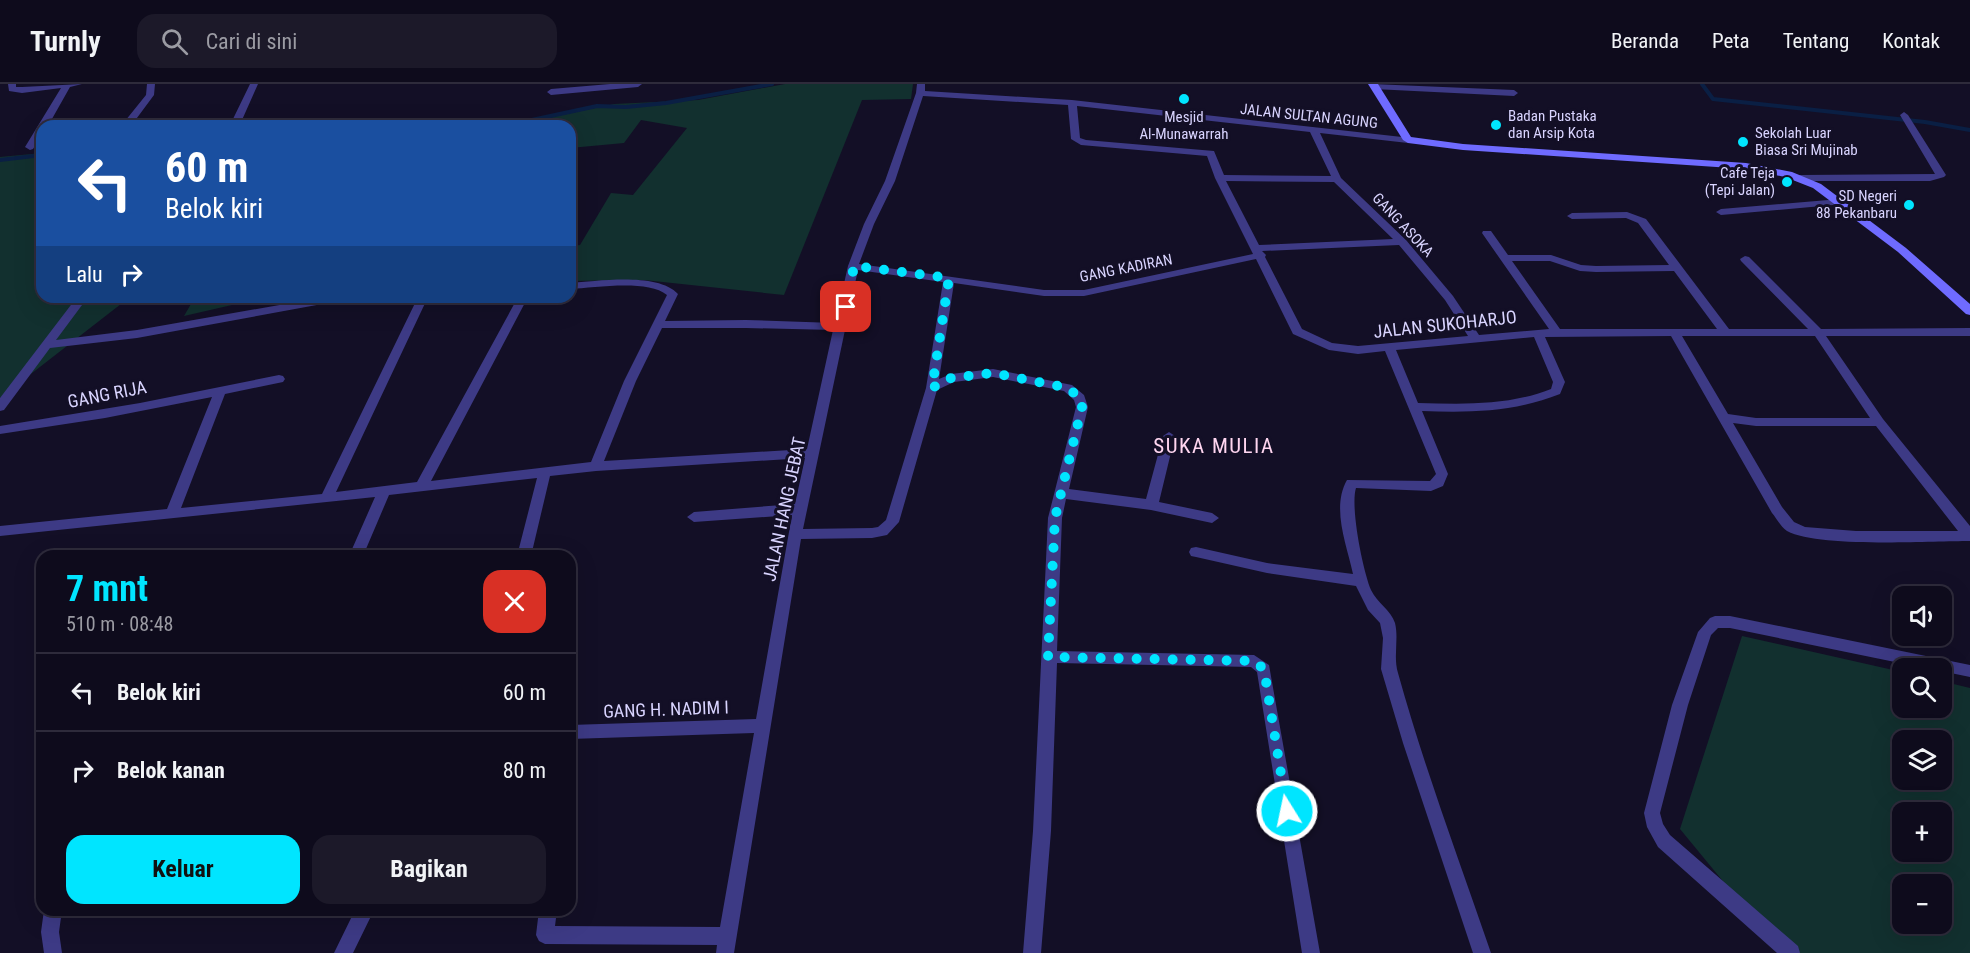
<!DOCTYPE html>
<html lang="id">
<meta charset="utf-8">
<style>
body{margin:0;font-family:"Roboto Condensed",sans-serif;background:#1c1929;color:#f1f3f6;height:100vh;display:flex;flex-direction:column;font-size:22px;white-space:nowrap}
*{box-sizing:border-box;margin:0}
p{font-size:20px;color:#9b9ba3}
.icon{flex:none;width:33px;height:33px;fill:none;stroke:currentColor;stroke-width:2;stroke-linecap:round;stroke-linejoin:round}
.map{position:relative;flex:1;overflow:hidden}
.drawer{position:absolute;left:36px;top:466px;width:540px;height:366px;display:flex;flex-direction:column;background:#0e0b1c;border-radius:18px;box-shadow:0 6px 24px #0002,0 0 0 2px #2e2b3b}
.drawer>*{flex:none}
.top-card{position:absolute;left:36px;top:36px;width:540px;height:183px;border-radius:18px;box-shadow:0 6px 24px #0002,0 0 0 2px #2e2b3b;background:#1a4fa0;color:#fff;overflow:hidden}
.fabs{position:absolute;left:1892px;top:502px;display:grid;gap:12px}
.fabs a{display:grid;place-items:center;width:60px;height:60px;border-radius:12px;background:#0e0b1c;box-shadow:0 6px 24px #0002,0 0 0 2px #2e2b3b;font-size:30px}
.pin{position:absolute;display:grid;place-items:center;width:51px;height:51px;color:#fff;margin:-26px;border-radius:12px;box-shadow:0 3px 9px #0006}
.me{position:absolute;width:66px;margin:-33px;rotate:350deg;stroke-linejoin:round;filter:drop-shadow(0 0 4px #0008)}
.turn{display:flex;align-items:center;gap:21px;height:126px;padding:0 30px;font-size:27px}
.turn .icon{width:78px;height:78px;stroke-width:2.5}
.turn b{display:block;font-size:42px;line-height:51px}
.then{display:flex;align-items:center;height:57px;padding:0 30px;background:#0003;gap:12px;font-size:22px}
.round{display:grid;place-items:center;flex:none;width:63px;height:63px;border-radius:18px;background:#1c1929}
.head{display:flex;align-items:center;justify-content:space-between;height:102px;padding:0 30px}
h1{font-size:36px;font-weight:700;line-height:45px;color:#00e5ff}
.primary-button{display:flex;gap:12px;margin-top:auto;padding:12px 30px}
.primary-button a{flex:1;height:69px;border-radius:18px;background:#00e5ff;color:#111;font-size:24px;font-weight:700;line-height:69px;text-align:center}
.primary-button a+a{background:#1c1929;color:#f1f3f6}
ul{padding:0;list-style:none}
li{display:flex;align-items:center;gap:18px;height:78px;padding:0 30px;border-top:2px solid #2e2b3b}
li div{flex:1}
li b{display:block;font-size:22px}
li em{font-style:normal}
header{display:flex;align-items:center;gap:36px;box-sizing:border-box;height:84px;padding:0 30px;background:#0e0b1c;border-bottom:2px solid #2e2b3b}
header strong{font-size:28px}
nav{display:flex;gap:33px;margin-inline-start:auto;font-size:21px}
.search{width:420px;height:54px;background:#1c1929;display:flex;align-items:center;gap:15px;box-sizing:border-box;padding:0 21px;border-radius:18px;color:#9b9ba3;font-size:22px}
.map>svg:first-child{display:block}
.green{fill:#12302f;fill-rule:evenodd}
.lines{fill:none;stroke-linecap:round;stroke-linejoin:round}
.stream{stroke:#0a1f44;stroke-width:4}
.street{fill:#3d3a85;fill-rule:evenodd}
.secondary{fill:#6f6bff;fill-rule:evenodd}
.route{stroke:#00e5ff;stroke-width:10;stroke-dasharray:0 18}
.poi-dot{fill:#00e5ff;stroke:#130f26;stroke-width:2}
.labels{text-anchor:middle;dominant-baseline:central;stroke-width:6;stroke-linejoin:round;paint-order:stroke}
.far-street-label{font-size:15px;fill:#d9d4ff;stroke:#130f26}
.far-poi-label{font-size:15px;fill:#d9d4ff;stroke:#130f26;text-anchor:start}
.street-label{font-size:18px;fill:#d9d4ff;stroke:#130f26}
.quarter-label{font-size:21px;letter-spacing:1.5px;fill:#ffd6f0;stroke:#130f26}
</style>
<header>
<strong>Turnly</strong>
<div class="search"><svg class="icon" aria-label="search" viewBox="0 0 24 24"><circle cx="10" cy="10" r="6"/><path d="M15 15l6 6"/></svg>Cari di sini</div>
<nav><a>Beranda</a><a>Peta</a><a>Tentang</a><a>Kontak</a></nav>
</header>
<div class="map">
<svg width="1970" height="869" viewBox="0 0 1970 869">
<rect width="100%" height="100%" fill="#130f26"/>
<path class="green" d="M785,0H913L911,15L862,16L784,211L644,196L570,197V162L580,161L611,109L633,111L687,44L641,36L624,59L570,64V42H509L614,20L698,16Z
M42,69V213H130L0,314V73Z
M195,213H267L184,232Z
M1742,552L1902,588V624H1941V597L1970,604V869H1782L1680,745ZM1902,657H1941V696H1902ZM1902,729H1941V768H1902ZM1902,801H1941V840H1902Z"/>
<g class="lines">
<path class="stream" d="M1702,0L1713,15L1925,38L1970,46
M504,42L597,22L626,23L666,19L772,0
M0,76L42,71"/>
<path class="street" d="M8,0H16V3H22L82,0L70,3L48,42H42V51L33,65L30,66L25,63L61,4L22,9L9,7Z
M147,0H155L154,11L131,42H121L146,11Z
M250,0H258L242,36L236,42H226L233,35Z
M610,0H642L638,3L551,11L547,8L551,5Z
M917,0H925V7L1072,16L1411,54L1413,56L1408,59L1320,49L1341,94L1406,156L1453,212L1479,251L1549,245L1482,149L1483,147H1491L1508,171H1551L1581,181L1596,182L1669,181L1638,139L1626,134L1572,135L1567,132L1572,129L1627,128L1646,135L1729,245H1808L1741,177L1740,175L1745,172L1749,173L1821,245L1970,244V252H1826L1883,335L1970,442V457C1929,457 1819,464 1787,447C1781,443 1777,435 1772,429L1671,252L1545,253L1565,298L1560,310C1515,328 1470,329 1422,327L1448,390L1443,402L1431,407L1356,404C1350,423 1363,487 1371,506C1377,519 1391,526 1395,539C1399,555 1393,573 1398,589C1424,683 1459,776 1491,869H1473L1403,659L1381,585L1383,554L1380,539L1368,526L1356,502L1267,489L1196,473L1191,472L1189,468L1191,464L1196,463L1267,479L1353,490C1347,461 1331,424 1347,396L1430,397L1436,390L1385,267L1358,270L1329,266L1293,250L1256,175L1084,212H1044L954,199L939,295L951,290L993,285L1072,301L1084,311L1088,323L1069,405L1146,415L1163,352L1169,348L1175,352L1159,418L1212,429L1219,434L1212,439L1151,426L1066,415L1062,434L1057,567L1254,571L1269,581L1320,869H1302L1257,588L1251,583L1057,579L1051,747L1041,869H1023L1033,747L1048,434L1076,323L1074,316L1064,307L993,293L954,298L937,306L899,438L887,451L872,454L801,455L734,869H716L717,861L545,860L539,857L536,851L539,826H557L555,842L720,843L754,649L570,655V641L756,635L792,431L694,438L687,433L694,428L795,420L805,374L596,387L550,392L531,472H517L537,394L389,411L363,472H349L375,413L0,452V442L167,425L212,313L105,334L0,350V342L140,319L279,291L283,292L285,295L283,298L225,310L181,424L322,410L418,213H428L336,408L417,398L518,213H528L431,397L591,378L624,297L667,211C647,195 595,204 570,205V199C598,197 658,188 678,210L665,237L746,236L835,239L848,182L864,140L885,97L916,9ZM923,12L1068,21L1071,55L1081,61L1207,72L1215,94L1253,170L1084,206H1044L859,180L874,140L895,97ZM1077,22L1310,48L1331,92L1224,91L1214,67L1086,56L1080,54ZM1226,97L1334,98L1393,155L1259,161ZM1399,161L1445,216L1468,252L1358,262L1332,259L1302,245L1265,173L1266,171L1262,167ZM1512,177H1550L1580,187L1596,188L1674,187L1717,245H1560ZM858,186L943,198L926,304L886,436L878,443L872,444L803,445L845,246L848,243L846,240ZM662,244H746L833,246L807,365L604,377L636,297ZM1682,252H1815L1870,334H1756L1728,330ZM1534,253L1553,298L1551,305C1508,322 1464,320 1418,319L1396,266ZM1733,339L1756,342H1876L1958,447H1856L1805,443L1794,438L1782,423Z
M1372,0L1514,6L1518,9L1514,12L1374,5L1370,2Z
M1904,28L1908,31L1946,91L1944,93L1930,97H1800L1795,94L1800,91L1935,90L1900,31Z
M1840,115L1844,116V120L1721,131L1716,128L1721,125Z
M77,213H88L56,256L137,246L325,213H349L344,216L137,254L50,264L4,326L0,327V314Z
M1715,532H1730L1970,581V593L1941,587V585H1929L1730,544H1718L1711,551L1688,621L1660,729L1663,740L1670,751L1798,862L1800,869H1777L1658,763L1647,743L1644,729L1672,621L1698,548L1710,534Z
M44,826H62L59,848L62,869H44L41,848Z
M355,826H374L353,869H334Z"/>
<path class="secondary" d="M1368,0H1378L1411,53L1463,60L1746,79L1792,88L1821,100L1906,164L1970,220V231L1966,230L1898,168L1813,104L1785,93L1746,85L1463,66L1408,59L1403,56Z"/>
</g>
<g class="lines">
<path class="route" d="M846,223L854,182L949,194L932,304L951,294L993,289L1068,304L1080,314L1082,323L1055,434L1048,573L1254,577L1264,585L1287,727"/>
</g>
<g class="poi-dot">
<circle cx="1184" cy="15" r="6"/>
<circle cx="1496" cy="41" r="6"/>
<circle cx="1743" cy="58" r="6"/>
<circle cx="1787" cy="98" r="6"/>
<circle cx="1909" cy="121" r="6"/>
</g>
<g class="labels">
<g class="far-street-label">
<text transform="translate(1309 32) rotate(6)">JALAN SULTAN AGUNG</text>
<text transform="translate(1403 141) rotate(47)">GANG ASOKA</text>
<text transform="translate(1126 184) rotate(-11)">GANG KADIRAN</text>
</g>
<g class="far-poi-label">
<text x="1508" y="32">Badan Pustaka<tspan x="1508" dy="17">dan Arsip Kota</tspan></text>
<text x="1184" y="33" text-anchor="middle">Mesjid<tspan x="1184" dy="17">Al-Munawarrah</tspan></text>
<text x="1755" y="49">Sekolah Luar<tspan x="1755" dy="17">Biasa Sri Mujinab</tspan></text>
<text x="1775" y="89" text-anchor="end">Cafe Teja<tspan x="1775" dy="17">(Tepi Jalan)</tspan></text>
<text x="1897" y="112" text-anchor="end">SD Negeri<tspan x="1897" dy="17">88 Pekanbaru</tspan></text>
</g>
<g class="street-label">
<text transform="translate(1445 240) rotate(-6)">JALAN SUKOHARJO</text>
<text transform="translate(107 310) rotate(-11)">GANG RIJA</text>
<text transform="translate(784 425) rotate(-78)">JALAN HANG JEBAT</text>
<text transform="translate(666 625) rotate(-2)">GANG H. NADIM I</text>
</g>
<g class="quarter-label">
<text x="1214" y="362">SUKA MULIA</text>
</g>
</g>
</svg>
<div class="fabs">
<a><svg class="icon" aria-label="sound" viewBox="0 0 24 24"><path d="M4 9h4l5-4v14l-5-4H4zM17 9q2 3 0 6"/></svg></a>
<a><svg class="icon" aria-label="search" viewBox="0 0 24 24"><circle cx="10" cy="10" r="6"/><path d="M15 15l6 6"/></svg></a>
<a><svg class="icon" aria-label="layers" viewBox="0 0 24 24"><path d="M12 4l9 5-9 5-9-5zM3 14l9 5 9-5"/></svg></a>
<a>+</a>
<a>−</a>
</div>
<div class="pin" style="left:846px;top:223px;background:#d93025"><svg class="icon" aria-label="arrive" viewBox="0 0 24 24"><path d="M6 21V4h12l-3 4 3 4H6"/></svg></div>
<svg class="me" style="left:1287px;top:727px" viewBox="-20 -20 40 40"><circle r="17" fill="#00e5ff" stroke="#fff" stroke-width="3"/><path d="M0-11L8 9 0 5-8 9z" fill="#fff"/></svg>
<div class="top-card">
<div class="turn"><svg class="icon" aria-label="left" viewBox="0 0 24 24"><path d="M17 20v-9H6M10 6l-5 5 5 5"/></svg><div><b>60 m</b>Belok kiri</div></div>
<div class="then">Lalu<svg class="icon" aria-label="right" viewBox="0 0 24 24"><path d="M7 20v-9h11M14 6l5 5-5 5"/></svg></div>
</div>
<section class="drawer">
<div class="head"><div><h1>7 mnt</h1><p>510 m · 08:48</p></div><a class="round" style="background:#d93025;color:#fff"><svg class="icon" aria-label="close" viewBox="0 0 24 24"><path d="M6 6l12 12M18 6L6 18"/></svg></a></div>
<ul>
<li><svg class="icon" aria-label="left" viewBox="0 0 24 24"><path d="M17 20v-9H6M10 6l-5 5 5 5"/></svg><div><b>Belok kiri</b></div><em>60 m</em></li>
<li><svg class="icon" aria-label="right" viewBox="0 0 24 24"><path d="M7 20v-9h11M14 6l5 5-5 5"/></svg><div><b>Belok kanan</b></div><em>80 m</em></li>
</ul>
<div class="primary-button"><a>Keluar</a><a>Bagikan</a></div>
</section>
</div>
